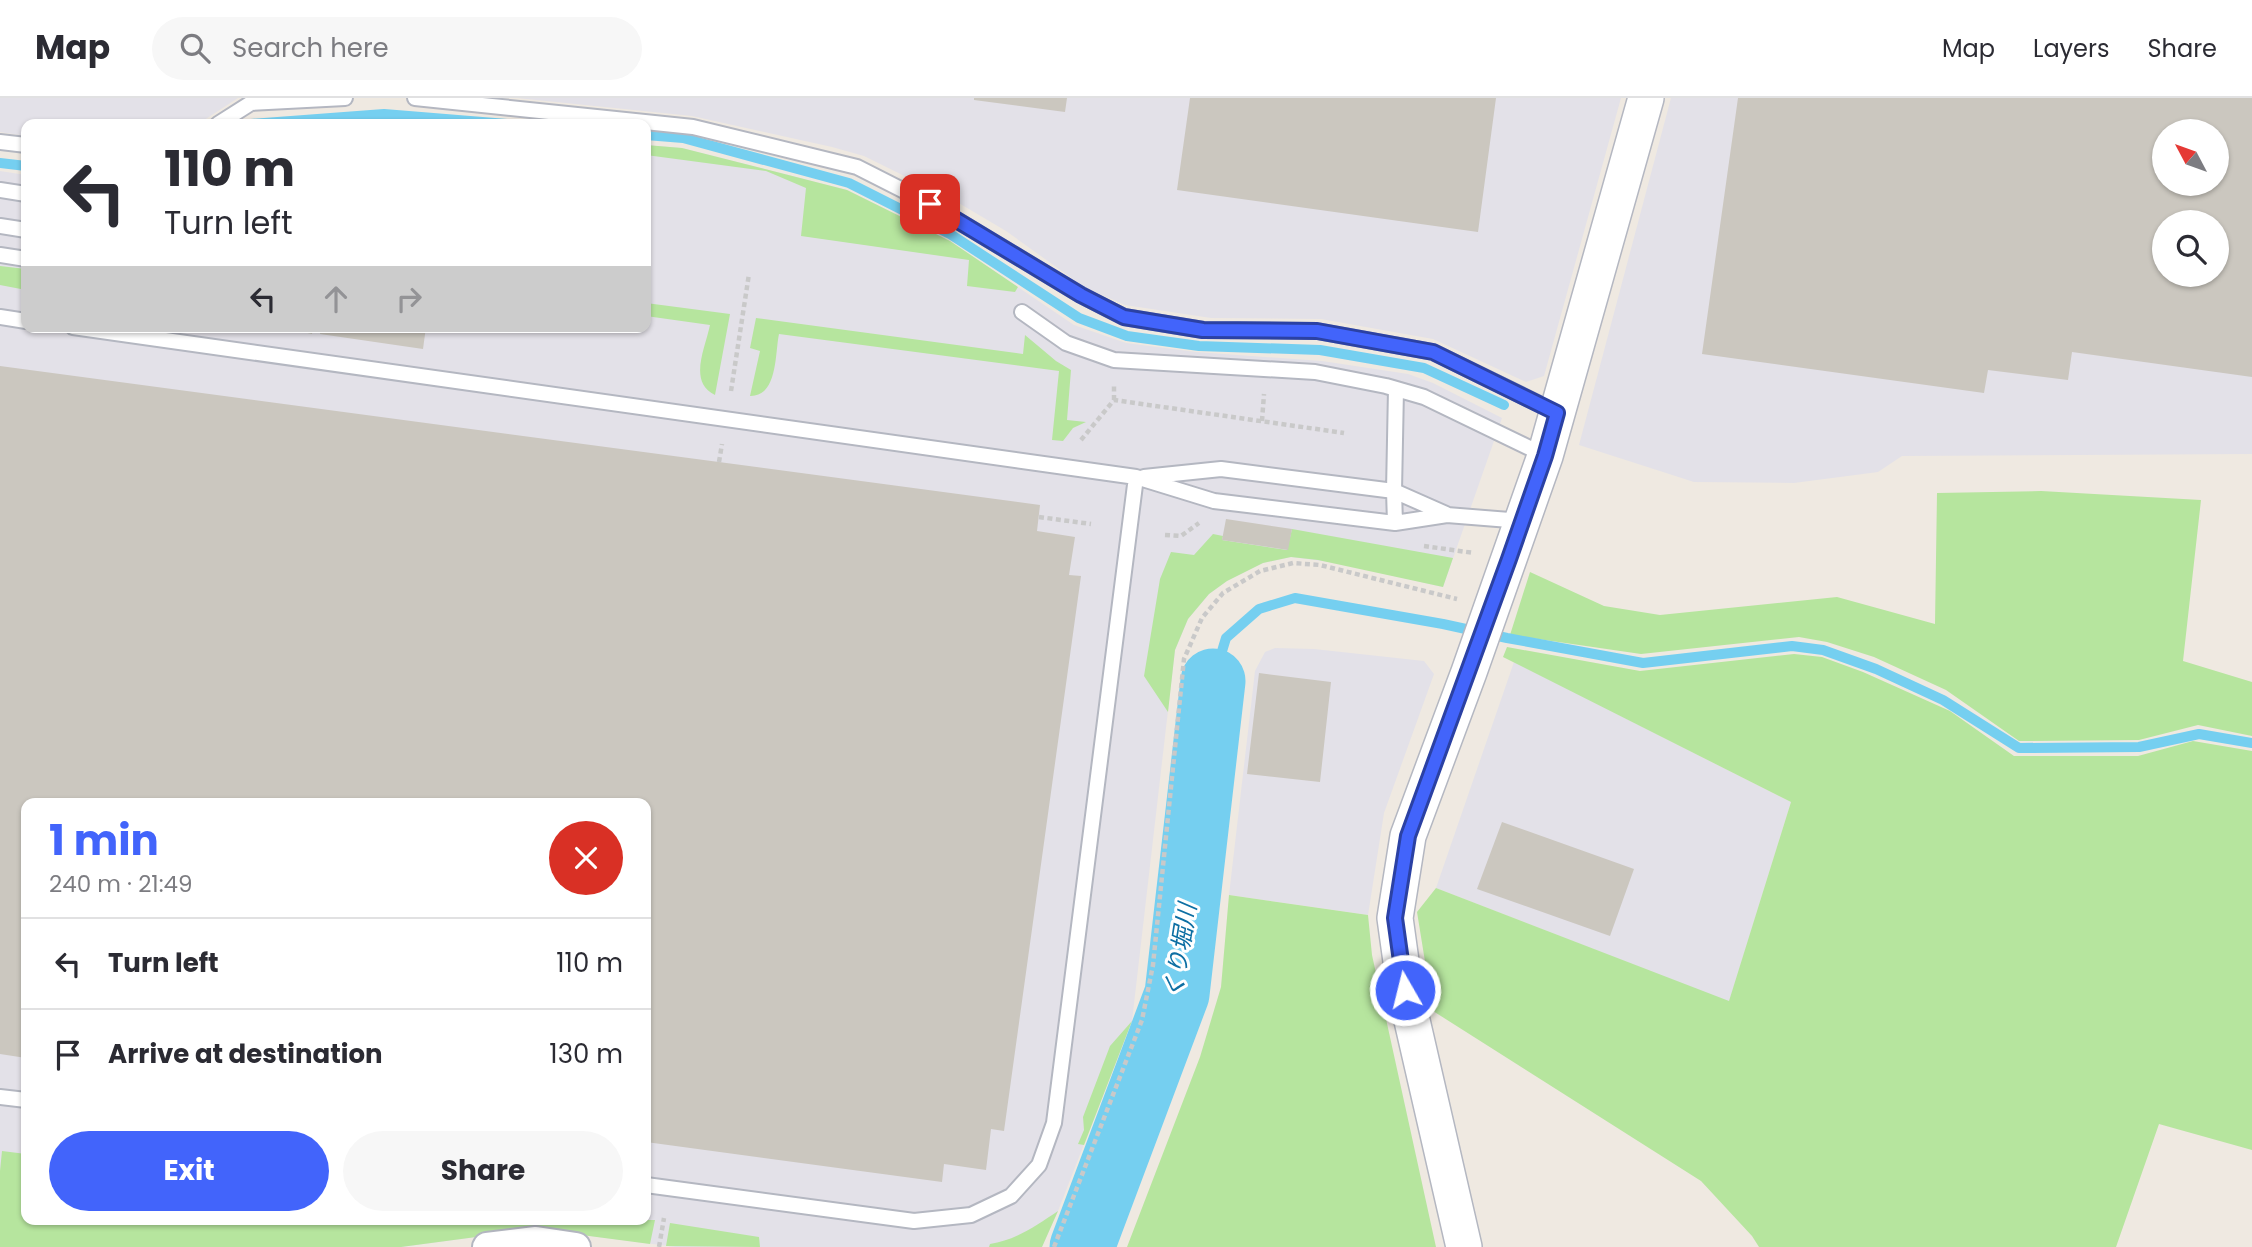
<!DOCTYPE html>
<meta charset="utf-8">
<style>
body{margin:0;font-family:Poppins,"Noto Sans JP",sans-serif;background:#f7f7f7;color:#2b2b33;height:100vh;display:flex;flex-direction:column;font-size:26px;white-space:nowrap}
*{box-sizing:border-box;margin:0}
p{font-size:23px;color:#7c7c81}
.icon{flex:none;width:38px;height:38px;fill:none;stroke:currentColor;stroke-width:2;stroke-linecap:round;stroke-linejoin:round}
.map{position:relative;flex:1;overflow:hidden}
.panel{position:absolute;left:21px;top:700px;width:630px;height:427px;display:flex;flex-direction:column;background:#fff;border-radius:14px;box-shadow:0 2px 5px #0004}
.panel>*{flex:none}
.hud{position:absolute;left:21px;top:21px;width:630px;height:214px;border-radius:14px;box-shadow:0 2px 5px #0004;background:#fff;color:#2b2b33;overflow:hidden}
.needle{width:46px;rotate:311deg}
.tools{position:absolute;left:2152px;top:21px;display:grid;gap:14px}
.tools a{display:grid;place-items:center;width:77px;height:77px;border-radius:50%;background:#fff;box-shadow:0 2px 5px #0004;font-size:35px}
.pin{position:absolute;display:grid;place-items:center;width:60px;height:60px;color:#fff;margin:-30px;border-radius:14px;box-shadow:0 4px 10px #0006}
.me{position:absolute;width:77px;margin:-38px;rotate:352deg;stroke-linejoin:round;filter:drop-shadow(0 0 5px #0008)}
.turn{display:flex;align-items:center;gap:24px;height:147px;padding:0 28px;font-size:32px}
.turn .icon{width:91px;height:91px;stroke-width:2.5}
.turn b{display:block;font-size:49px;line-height:60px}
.lanes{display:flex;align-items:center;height:66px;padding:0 28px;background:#0003;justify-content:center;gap:35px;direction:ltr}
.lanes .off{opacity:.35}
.round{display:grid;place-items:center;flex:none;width:74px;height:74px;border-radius:37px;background:#f7f7f7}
.headline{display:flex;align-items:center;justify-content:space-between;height:119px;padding:0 28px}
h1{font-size:42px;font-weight:700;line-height:52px;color:#4264fb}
.action{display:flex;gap:14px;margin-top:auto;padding:14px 28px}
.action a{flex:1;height:80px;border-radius:42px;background:#4264fb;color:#fff;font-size:28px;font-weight:700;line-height:80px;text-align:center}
.action a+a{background:#f7f7f7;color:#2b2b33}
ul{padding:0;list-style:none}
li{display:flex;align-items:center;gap:21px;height:91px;padding:0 28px;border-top:2px solid #e1e1e2}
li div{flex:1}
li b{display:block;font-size:26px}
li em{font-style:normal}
header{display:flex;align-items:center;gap:42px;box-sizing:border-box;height:98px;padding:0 35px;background:#fff;border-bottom:2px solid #e1e1e2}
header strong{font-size:33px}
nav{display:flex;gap:38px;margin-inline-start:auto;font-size:24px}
.search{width:490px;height:63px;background:#f7f7f7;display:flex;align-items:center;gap:18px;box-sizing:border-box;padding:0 24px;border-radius:38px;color:#7c7c81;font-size:26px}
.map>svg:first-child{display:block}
.industrial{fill:#e3e1e8;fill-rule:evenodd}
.green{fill:#b6e59e}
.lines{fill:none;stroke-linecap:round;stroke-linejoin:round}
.stream{stroke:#75cff0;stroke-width:10}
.river{stroke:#75cff0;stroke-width:65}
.building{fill:#cbc7bf;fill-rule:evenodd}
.service-casing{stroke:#b4b7c1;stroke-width:18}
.minor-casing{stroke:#b4b7c1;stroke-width:32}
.tertiary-casing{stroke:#b4b7c1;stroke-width:38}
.path{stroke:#c9c9c9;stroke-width:4.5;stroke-dasharray:5 3.5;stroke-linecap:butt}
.service{stroke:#fff;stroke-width:14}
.minor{stroke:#fff;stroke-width:28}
.tertiary{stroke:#fff;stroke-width:35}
.route-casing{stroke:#2b41a3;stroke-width:18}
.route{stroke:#4264fb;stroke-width:12}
.labels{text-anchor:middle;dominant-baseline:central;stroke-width:6;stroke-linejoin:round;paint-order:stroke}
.water-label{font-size:24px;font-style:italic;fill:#0d6fa3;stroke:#fff}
</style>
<header>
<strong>Map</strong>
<div class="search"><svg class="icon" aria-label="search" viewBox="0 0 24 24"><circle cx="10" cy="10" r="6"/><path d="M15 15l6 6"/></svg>Search here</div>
<nav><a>Map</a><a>Layers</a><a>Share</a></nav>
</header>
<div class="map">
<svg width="2252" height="1149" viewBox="0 0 2252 1149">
<rect width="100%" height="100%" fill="#efe9e1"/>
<path class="industrial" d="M0,0H238L198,26H26V38L0,34Z
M517,0H1621L1544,278L1526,284L1433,241L1321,221L1211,220L1125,207L1084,189L1006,133L957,104L864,58L832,49L692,18Z
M1671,0H2252V356L1902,358L1878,374L1794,385L1694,384L1579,347ZM2165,33H2217V86H2165ZM2165,124H2217V177H2165Z
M646,47L682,50L847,92L950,143L1074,227L1126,245L1196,254L1322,263L1408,276L1433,285L1502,320L1443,489L1337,465L1291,459L1263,465L1227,483L1209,496L1188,521L1175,552L1132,923L1058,1113L1042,1149H676L536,1131L401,1149H0V73L26,77V229H646ZM26,705H646V1122H26Z
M1275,550L1314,551L1424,563L1434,576L1384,715L1368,817L1229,797L1255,573L1265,554Z
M1514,564L1791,704L1729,904L1436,790Z"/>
<path class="green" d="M646,47L682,50L847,92L950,143L1018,189L1015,194L967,188L969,162L801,138L806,90L766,73L646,57Z
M0,168L26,171V192L0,187Z
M646,205L730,216L715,297C688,284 705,251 710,227L646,218Z
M756,220L1023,256L1025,237L1056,263L1071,272L1067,322L1086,324L1073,330L1063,343L1052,342L1059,273L779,236C775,254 778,299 750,298L760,253L750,250Z
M2041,393L2201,402L2183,563L2252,584V638L2198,627L2139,642L2019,643L1946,592L1874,559L1827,544L1799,539L1641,556L1510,537L1530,474L1604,508L1660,517L1837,499L1935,526L1937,395Z
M1292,431L1453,460L1443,489L1318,462L1291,459L1263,465L1227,483L1209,496L1188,521L1175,552L1168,614L1144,578L1160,481L1171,454L1194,457L1213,436L1223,438L1222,442L1287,452Z
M1507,549L1640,573L1794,556L1822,559L1863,574L1950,613L2014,658H2138L2193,643L2252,653V1052L2159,1026L2116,1149H1759L1752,1138L1701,1083L1433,913L1417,814L1436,790L1729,903L1791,704L1503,559Z
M1229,797L1368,817L1372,857L1436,1149H1127L1200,959L1221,889Z
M1132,923L1084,1047L1078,1046L1084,1032L1083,1019L1110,948Z
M2,1053L26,1056V1122H655L650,1146L536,1131L401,1149H0V1073Z
M1058,1113L1042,1149H989L990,1146C1016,1142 1037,1127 1058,1113Z
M670,1125L759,1139L760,1149L666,1148Z"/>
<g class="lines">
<path class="stream" d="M251,26L384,16L507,26
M646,37L683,40L849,85L950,136L1079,220L1127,238L1199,248L1320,252L1424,270L1504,307
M0,65L26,68
M1213,583L1226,540L1259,511L1295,500L1443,526L1507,540L1643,565L1792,548L1823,552L1876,571L1943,602L2019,650L2139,649L2199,636L2252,645"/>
<path class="river" d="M1082,1149L1177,896L1213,583"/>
</g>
<path class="building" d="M974,0H1067L1065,14L974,2Z
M1190,0H1496L1478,134L1177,92Z
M1738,0H2252V279L2072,254L2068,282L1988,272L1984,295L1702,256ZM2165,33H2217V86H2165ZM2165,124H2217V177H2165Z
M279,229H313L312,236Z
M321,229H426L423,251L320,236Z
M0,268L1040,407L1037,433L1075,439L1069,477L1081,478L1004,1033L991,1031L986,1072L944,1066L942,1084L646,1044V705H26V960L0,956Z
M1226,421L1292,431L1288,452L1222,442Z
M1259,575L1331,584L1320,684L1247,676Z
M1502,724L1634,771L1610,838L1477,791Z"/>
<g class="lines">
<g class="service-casing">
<path id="service" d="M415,0L693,29L857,69L930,106L1081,197L1124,219L1203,232L1317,233L1433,254L1556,314
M218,26L251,5L345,0
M0,44L26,47
M0,92L26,96
M0,128L26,132
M0,157L26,161
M1022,214L1066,245L1114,262L1315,274L1386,288L1424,299L1544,357
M0,219L26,223
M73,229L1136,379L1214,403L1395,425L1447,417L1522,423
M1144,379L1221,371L1394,393L1446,416
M1395,425L1394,393L1396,291
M0,999L26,1002
M646,1087L914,1123L971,1117L1011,1098L1039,1067L1054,1025L1136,379"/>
</g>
<g class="minor-casing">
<path id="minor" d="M487,1149L536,1143L576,1149"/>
</g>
<g class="tertiary-casing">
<path id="tertiary" d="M1464,1149L1405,892L1395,820L1408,738L1469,574L1545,358L1646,0"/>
</g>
<path class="path" d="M731,293L749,176
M1114,302V285
M1262,323L1264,296
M1081,342L1114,302L1344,335
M719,364L722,346
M1039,419L1091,426
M1165,437L1181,438L1199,425
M1424,448L1474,455
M659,1149L664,1120
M1054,1149L1142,922L1153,867L1184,561L1202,520L1223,495L1260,473L1293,465L1320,467L1457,501"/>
<use href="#service" class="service"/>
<use href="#minor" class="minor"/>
<use href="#tertiary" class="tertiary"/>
</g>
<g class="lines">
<g class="route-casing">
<path id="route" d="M930,106L1081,197L1124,219L1203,232L1317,233L1433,254L1557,315L1545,358L1509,461L1408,738L1395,820L1405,892"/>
</g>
<use href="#route" class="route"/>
</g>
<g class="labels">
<g class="water-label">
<text transform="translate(1180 853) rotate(-81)">くり堀川</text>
</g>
</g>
</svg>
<div class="tools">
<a><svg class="needle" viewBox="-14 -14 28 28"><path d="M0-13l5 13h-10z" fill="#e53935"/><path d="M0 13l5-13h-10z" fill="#7c7c81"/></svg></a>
<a><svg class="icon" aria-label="search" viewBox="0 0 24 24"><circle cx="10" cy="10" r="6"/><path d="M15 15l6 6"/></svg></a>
</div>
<div class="pin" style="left:930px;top:106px;background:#d93025"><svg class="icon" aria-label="arrive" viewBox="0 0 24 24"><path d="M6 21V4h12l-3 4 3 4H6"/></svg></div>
<svg class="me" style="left:1405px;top:892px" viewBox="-20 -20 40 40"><circle r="17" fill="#4264fb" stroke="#fff" stroke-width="3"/><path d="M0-11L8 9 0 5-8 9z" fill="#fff"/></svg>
<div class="hud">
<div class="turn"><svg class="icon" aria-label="left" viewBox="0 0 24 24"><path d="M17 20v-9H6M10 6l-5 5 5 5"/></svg><div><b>110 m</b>Turn left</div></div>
<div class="lanes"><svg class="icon" aria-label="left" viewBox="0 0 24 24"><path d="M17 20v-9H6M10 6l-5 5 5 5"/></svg><svg class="icon off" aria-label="ahead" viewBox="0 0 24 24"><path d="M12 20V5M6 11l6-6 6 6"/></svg><svg class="icon off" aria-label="right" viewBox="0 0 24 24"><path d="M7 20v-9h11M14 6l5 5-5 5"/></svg></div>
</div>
<section class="panel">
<div class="headline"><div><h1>1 min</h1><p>240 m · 21:49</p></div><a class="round" style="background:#d93025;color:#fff"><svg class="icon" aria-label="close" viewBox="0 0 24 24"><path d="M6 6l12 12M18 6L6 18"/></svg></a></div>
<ul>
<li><svg class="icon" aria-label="left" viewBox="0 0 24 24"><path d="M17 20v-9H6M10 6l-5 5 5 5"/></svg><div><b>Turn left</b></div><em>110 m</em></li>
<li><svg class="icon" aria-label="arrive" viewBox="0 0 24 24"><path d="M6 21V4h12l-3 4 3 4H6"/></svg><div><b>Arrive at destination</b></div><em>130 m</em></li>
</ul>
<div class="action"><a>Exit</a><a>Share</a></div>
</section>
</div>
